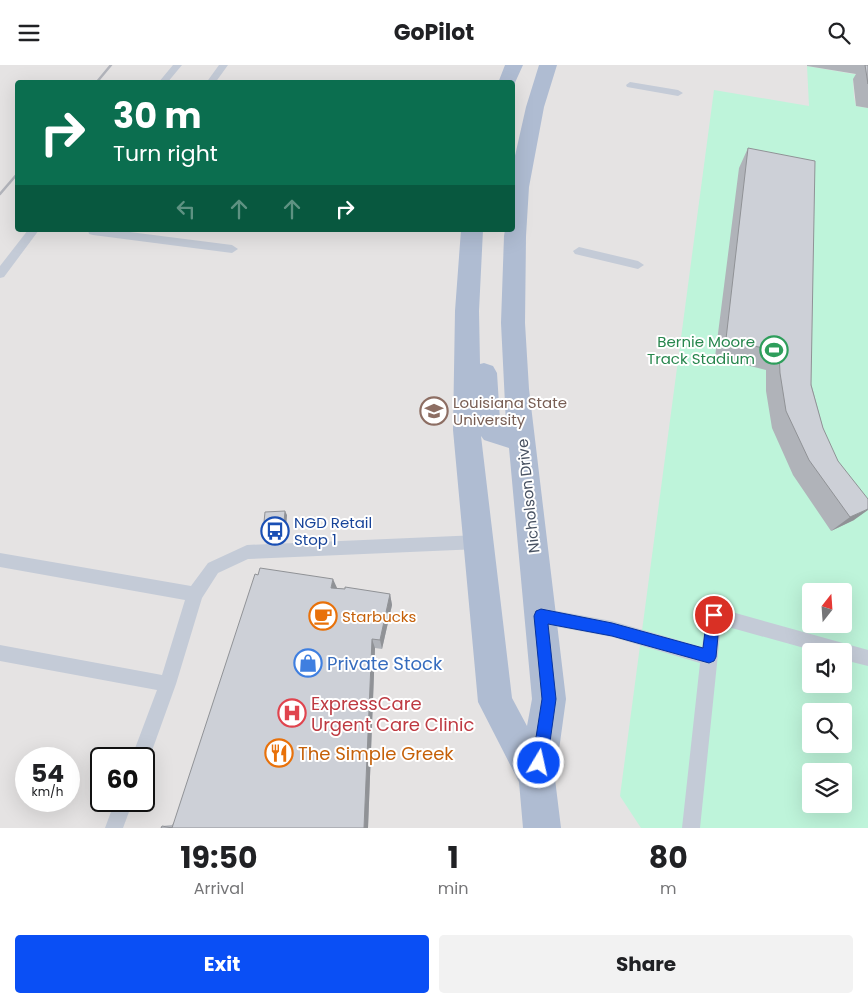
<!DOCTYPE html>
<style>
body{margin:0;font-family:Poppins,sans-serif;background:#f2f2f2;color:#202124;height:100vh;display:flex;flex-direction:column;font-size:19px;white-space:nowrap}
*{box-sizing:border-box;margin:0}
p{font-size:16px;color:#757577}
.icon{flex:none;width:28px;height:28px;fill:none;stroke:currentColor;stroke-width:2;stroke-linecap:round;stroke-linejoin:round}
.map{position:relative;height:763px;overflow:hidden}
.side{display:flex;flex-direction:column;background:#fff;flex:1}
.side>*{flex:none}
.guide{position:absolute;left:15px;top:15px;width:500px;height:152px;border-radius:5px;box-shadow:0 5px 20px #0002;background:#0b6e4f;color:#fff;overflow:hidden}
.needle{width:32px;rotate:17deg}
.fabs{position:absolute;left:802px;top:518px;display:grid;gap:10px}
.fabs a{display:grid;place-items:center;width:50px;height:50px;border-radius:5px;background:#fff;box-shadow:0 5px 20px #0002;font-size:25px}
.speed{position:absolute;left:15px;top:682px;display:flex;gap:10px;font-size:25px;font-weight:700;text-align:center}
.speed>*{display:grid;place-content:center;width:65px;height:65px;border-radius:50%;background:#fff;box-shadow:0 5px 20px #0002;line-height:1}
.speed small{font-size:12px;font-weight:400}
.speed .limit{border:2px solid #111;border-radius:8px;background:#fff;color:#111}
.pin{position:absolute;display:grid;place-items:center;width:42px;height:42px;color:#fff;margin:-21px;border:2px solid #fff;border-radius:50%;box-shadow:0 1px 5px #0007}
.me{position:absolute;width:55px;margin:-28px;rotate:9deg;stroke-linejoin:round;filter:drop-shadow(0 0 4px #0008)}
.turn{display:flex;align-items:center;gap:18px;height:105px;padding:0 15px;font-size:22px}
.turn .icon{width:65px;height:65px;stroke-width:2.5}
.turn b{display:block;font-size:35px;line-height:42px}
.lanes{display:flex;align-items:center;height:48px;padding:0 15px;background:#0003;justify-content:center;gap:25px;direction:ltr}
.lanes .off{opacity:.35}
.eta{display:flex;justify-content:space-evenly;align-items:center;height:85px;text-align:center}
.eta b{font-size:30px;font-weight:700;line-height:35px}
.action{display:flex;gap:10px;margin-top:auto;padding:10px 15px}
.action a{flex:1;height:58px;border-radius:5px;background:#0a4ff5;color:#fff;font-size:20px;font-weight:700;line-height:58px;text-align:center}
.action a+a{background:#f2f2f2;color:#202124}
header{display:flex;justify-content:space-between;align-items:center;height:65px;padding:0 15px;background:#fff;font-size:22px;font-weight:700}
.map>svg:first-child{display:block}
.education{fill:#e5e3e3;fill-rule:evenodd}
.green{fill:#bef4da;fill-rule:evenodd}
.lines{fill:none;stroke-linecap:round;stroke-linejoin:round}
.service{fill:#c4cbd7;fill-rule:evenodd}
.primary{fill:#afbcd2;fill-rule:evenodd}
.rail{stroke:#b3b5bc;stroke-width:2.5}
.wall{fill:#b0b3b9}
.shaded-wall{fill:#909296}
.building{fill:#cdd0d7;stroke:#909296}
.route{fill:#0a4ff5;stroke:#06339f}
.labels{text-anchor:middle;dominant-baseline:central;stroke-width:4;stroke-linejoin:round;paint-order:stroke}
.leisure-label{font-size:15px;fill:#27864d;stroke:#fff;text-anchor:end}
.education-label{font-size:15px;fill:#785e54;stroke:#fff;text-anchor:start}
.street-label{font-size:15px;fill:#475161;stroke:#fff}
.transit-label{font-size:15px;fill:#164399;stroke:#fff;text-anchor:start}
.food-label{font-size:15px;fill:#c56008;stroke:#fff;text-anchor:start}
.near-shop-label{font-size:18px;fill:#366cbe;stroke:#fff;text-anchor:start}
.near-health-label{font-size:18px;fill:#be3a42;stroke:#fff;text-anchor:start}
.near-food-label{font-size:18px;fill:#c56008;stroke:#fff;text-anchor:start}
</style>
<header><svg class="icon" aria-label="menu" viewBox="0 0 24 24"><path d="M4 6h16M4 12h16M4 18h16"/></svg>GoPilot<svg class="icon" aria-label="search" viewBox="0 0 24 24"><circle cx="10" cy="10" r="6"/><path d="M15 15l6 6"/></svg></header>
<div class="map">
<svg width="868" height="763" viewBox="0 0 868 763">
<rect width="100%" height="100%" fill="#f4f2f1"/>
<path class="education" d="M0,0H868V763H0ZM18,18H512V165H18ZM811,526H844V559H811ZM811,586H844V619H811ZM811,646H844V679H811ZM26,694H69V736H26ZM101,694H144V736H101ZM811,706H844V739H811Z"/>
<path class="green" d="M807,1L859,10L853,14L854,32L856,41L868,43V763H641L620,731L714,25L809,41ZM811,526H844V559H811ZM811,586H844V619H811ZM811,646H844V679H811ZM811,706H844V739H811Z"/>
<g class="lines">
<path class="service" d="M173,0H182L167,18H158Z
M219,0H228L215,18H206Z
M630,17L678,25L683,28L678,31L627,22L626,20Z
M28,165H39L4,212L0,213V201Z
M88,165H114L232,180L238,184L232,188L93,170L89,169Z
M579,182L638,196L644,200L638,204L575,189L573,186Z
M479,470L484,472L487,477L484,482L479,484L248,494L218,508L202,533L176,619L149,694L144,701V694H131L157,625L0,596V580L162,610L185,535L0,502V488L191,521L208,498L247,480Z
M714,542L868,585V601L844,595V586H815L721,560L700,763H682L700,598L612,572L541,559L535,557L533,551L535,545L541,543L612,556L702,582L708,544Z
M115,736H133L123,763H105Z"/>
<path class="primary" d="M505,0H523L513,22L512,18H498Z
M539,0H557L544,42L529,122L526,171L525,258L529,324L566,634L555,714L561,763H523L519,717L478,637L453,365L455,246L461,165H483L479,246L480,299L484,298L493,301L497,308L500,355L506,359L501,258L504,171L505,165H512V104L526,42ZM481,371L484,375L509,383L532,634L527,661L512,633Z"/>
<path class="rail" d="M96,18L111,0
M0,129L18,108"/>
</g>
<path class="wall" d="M807,0H868V43L856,41L853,14L856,9L807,1Z
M748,83L823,363L854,455L831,466L793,410L772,363L766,326V305L715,292L739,103Z
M287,450L286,461L266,460L264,457Z
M337,523L390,529L392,540L382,584L375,583L368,763H161L162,761L172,760Z"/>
<path class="shaded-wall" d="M868,444V445L854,455L831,466L850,452Z
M285,446L287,450L286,461L284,457Z
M333,514L338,525L331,523Z
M390,529L392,540L382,584L380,575Z
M372,574L375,583L368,763H364Z"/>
<path class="building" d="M865,0H868V19Z
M748,83L815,96L811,320L823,363L838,396L868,434V444L850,452L809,395L786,346L780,308L779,287L726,274Z
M285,446L284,457H264L265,447Z
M260,503L333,514L331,523L345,524V522L390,529L380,575L372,574L364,763H161L162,761L172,763L255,509L258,510Z"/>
<path class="route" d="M714,543L718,545L720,550L716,592L714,596L709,598L612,571L548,559L556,634L547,698L545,703L539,705L534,703L532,698L542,634L534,551L536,546L541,544L612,558L703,583L707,550L709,545Z"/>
<defs>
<g id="stadium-ring" transform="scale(1.4375)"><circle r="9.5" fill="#fff" stroke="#2e9e5b" stroke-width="1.5"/><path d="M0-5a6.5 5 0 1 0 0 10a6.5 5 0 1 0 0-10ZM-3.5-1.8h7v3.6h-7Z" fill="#2e9e5b"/></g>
<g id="university-ring" transform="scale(1.4375)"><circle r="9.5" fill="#fff" stroke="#8d6e63" stroke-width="1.5"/><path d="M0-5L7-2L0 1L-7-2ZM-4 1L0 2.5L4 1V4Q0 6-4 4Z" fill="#8d6e63"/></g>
<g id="bus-ring" transform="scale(1.4375)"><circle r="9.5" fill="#fff" stroke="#1a4fb4" stroke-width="1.5"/><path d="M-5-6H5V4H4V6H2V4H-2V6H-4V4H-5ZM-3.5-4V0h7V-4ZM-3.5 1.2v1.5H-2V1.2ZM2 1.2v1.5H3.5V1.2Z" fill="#1a4fb4"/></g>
<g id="cafe-ring" transform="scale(1.4375)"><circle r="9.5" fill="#fff" stroke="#e8710a" stroke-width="1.5"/><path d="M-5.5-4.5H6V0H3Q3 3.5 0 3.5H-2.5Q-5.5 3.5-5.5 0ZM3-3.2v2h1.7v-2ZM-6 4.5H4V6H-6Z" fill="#e8710a"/></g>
<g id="shop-ring" transform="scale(1.4375)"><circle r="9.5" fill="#fff" stroke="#3f7fe0" stroke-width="1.5"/><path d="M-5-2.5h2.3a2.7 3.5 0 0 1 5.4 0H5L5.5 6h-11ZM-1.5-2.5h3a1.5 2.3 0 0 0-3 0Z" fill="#3f7fe0"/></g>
<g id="hospital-ring" transform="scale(1.4375)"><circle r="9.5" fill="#fff" stroke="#e0444e" stroke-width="1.5"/><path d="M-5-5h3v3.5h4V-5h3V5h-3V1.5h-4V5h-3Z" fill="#e0444e"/></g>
<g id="restaurant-ring" transform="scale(1.4375)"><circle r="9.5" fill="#fff" stroke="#e8710a" stroke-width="1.5"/><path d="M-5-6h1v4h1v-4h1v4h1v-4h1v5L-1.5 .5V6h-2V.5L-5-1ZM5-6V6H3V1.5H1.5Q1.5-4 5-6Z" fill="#e8710a"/></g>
</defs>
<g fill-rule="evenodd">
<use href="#stadium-ring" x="774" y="285"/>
<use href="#university-ring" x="434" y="346"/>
<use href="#bus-ring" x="275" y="466"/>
<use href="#cafe-ring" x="323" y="551"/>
<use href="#shop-ring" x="308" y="598"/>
<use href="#hospital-ring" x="292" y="648"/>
<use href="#restaurant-ring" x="279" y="688"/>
</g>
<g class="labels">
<g class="leisure-label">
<text x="755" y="276">Bernie Moore<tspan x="755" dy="17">Track Stadium</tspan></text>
</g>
<g class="education-label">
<text x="453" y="337">Louisiana State<tspan x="453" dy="17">University</tspan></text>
</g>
<g class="street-label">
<text transform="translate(528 431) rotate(-96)">Nicholson Drive</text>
</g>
<g class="transit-label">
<text x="294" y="457">NGD Retail<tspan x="294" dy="17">Stop 1</tspan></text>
</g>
<g class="food-label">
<text x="342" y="551">Starbucks</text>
</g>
<g class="near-shop-label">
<text x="327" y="598">Private Stock</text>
</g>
<g class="near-health-label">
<text x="311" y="638">ExpressCare<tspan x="311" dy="21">Urgent Care Clinic</tspan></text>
</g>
<g class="near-food-label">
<text x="298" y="688">The Simple Greek</text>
</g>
</g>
</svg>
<div class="fabs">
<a><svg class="needle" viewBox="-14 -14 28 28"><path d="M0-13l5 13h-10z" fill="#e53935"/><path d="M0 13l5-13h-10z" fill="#757577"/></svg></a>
<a><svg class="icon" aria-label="sound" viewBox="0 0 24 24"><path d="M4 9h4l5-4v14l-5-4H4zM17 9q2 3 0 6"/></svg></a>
<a><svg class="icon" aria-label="search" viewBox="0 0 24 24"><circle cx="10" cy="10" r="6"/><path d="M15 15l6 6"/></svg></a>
<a><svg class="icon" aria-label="layers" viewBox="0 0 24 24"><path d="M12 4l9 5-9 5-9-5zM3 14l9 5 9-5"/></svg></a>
</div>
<div class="speed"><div>54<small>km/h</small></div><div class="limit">60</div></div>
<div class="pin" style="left:714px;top:550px;background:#d93025"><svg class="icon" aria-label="arrive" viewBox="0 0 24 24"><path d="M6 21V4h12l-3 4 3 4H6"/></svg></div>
<svg class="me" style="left:539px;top:698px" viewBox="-20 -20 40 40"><circle r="17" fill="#0a4ff5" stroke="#fff" stroke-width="3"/><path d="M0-11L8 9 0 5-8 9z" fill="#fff"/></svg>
<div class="guide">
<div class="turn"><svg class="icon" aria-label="right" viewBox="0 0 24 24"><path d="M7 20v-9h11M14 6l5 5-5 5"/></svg><div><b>30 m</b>Turn right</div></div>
<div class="lanes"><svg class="icon off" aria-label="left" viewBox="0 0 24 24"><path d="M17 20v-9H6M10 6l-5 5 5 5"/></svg><svg class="icon off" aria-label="ahead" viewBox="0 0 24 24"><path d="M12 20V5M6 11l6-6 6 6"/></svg><svg class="icon off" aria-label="ahead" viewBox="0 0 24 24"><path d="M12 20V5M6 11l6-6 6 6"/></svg><svg class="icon" aria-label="right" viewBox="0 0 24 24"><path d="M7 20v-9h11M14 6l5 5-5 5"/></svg></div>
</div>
</div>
<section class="side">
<div class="eta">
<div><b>19:50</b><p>Arrival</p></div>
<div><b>1</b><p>min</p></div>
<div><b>80</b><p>m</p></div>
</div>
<div class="action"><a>Exit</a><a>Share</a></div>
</section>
